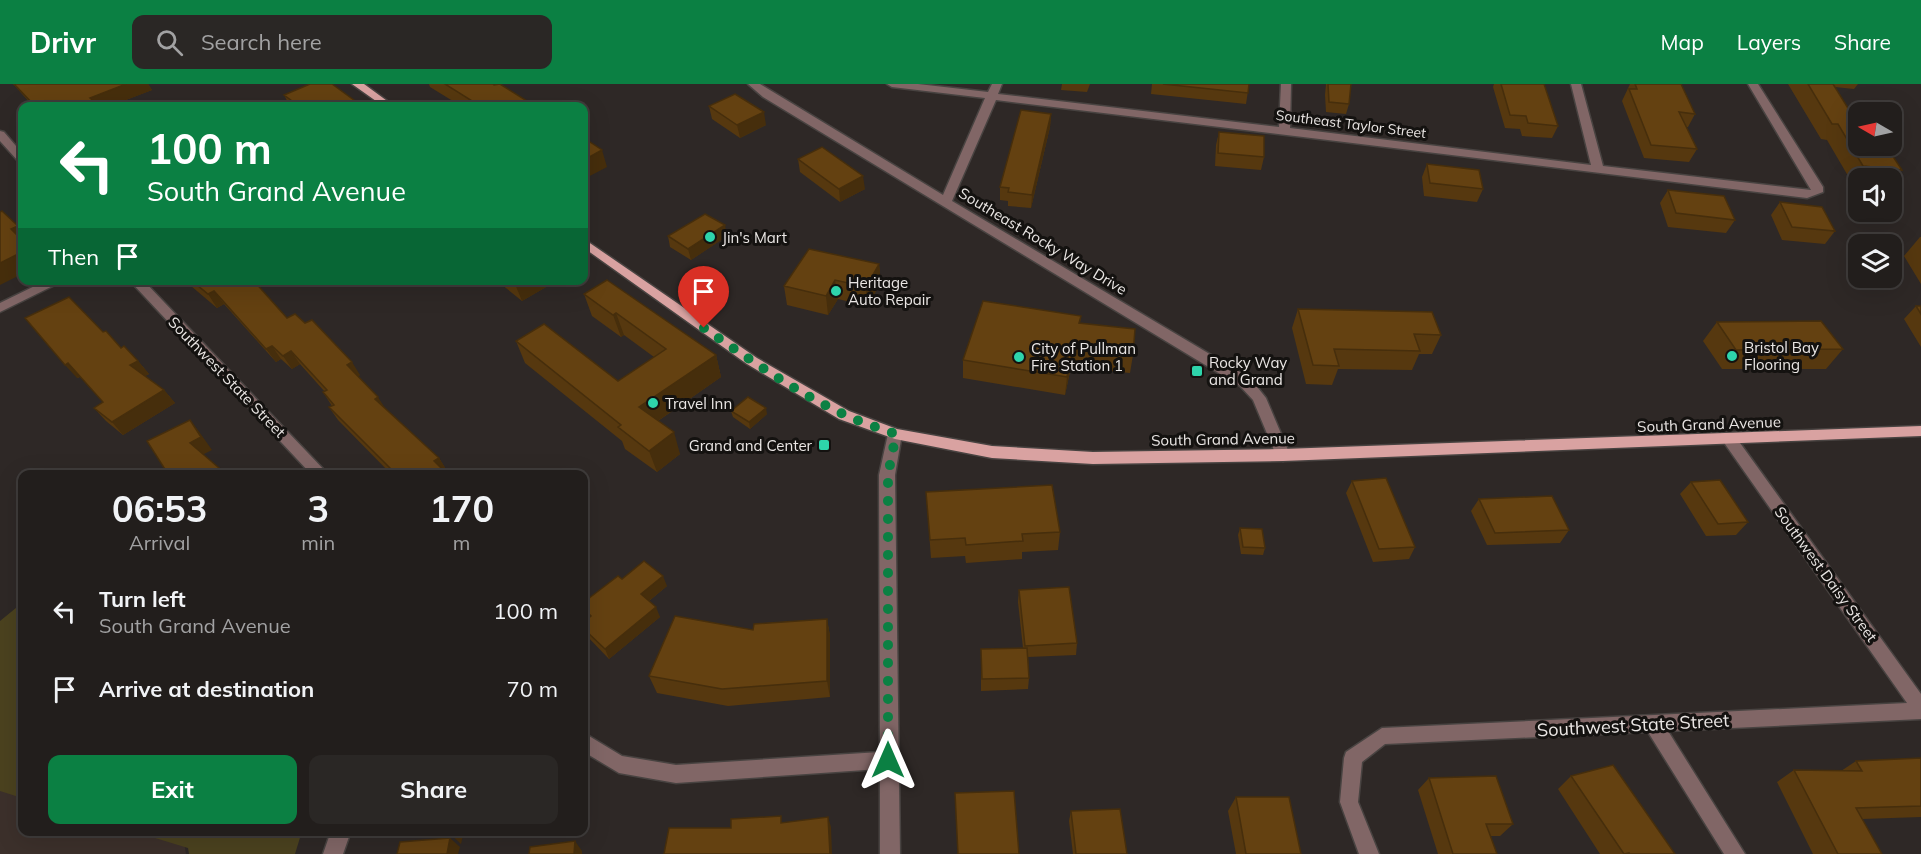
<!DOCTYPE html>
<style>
body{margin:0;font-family:Mulish,sans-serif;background:#2a2725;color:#f1f3f6;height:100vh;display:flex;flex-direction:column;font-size:22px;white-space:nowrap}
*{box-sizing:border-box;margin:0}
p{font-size:20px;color:#a2a2a3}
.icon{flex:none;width:33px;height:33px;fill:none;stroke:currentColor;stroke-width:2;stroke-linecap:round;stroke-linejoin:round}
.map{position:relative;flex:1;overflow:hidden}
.panel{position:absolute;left:18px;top:386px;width:570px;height:366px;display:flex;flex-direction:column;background:#221e1c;border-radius:12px;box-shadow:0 6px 24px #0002,0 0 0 2px #3f3c3b}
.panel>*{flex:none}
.top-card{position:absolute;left:18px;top:18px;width:570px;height:183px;border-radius:12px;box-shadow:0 6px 24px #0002,0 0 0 2px #3f3c3b;background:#0b8043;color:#fff;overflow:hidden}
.needle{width:39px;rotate:279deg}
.fabs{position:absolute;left:1848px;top:18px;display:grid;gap:12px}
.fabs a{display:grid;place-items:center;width:54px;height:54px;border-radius:12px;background:#221e1c;box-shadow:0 6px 24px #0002,0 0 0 2px #3f3c3b;font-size:30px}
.pin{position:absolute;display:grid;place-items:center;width:51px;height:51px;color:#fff;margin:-62px -26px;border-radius:50% 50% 50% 0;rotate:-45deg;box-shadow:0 0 6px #0007}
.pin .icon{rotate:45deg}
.me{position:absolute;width:66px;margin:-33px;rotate:0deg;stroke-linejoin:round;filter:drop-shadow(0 0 4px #0008)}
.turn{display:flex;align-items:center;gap:21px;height:126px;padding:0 30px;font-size:27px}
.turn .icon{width:78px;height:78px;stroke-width:2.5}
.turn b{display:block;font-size:42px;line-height:51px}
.then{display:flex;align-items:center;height:57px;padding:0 30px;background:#0003;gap:12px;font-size:22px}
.eta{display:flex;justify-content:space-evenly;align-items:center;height:102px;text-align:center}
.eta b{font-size:36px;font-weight:700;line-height:42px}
.cta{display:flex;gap:12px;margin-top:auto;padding:12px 30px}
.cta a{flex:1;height:69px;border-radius:12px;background:#0b8043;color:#fff;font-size:24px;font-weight:700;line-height:69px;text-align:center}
.cta a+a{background:#2a2725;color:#f1f3f6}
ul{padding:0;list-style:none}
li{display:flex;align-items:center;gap:18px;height:78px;padding:0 30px}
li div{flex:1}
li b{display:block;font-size:22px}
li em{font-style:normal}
header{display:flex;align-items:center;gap:36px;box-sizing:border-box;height:84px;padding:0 30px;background:#0b8043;color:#fff}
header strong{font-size:28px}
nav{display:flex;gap:33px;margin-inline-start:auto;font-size:21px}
.search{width:420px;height:54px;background:#2a2725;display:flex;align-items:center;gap:15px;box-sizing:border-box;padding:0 21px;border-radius:12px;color:#a2a2a3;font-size:22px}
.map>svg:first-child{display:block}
.built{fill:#3c302b}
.green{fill:#4b421f}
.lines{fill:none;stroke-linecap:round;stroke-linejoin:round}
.minor-casing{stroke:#484341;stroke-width:3}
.major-casing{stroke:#484341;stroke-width:3}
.minor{fill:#816666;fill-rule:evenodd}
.major{fill:#d9a2a1;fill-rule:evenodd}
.wall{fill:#56380f}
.shaded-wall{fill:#462e0c}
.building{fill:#644111;stroke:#462e0c;stroke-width:1.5}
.route{stroke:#0b8043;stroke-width:10;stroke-dasharray:0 18}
.poi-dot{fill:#2ed4ab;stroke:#141210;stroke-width:2}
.labels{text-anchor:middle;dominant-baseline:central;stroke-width:6;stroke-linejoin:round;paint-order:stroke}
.far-street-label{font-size:14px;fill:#eae6e4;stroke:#141210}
.poi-label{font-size:15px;fill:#eae6e4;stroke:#141210;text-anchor:start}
.street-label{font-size:15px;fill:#eae6e4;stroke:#141210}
.near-street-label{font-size:18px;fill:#eae6e4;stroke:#141210}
</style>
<header>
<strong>Drivr</strong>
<div class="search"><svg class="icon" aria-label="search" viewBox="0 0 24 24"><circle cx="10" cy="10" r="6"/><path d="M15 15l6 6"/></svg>Search here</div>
<nav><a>Map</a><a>Layers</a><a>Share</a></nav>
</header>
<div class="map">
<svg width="1921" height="770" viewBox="0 0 1921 770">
<rect width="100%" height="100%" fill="#2e2826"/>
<path class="built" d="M0,700L22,707V747H151L184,757L186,770H0Z"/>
<path class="green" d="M22,519V714L0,707V537Z
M132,747H302L295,770H189L188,764Z"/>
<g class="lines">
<g class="minor-casing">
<path id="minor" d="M748,0H760L943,111L985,14L892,3L887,0H918L988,8L992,0H1002L998,10L1279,43L1281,0H1291L1290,44L1591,81L1571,0H1581L1603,82L1811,106L1748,0H1758L1823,103V108L1807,114L996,16L952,117L1250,294L1266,314L1290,371L1283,377L1276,371L1253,316L1240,302L763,13Z
M0,47L4,48L22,69V78L18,77L0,57Z
M47,196H65L0,228V219Z
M129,196H143L328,390H311Z
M895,345L902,350L895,391L900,770H880V685L676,699L619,689L584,668V649L622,672L676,681L880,668L879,391L888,350Z
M1730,351L1735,352L1921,610V635L1668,647L1745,770H1724L1648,648L1385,660L1362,678L1358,718L1379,770H1359L1340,718L1344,674L1346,668L1382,644L1907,619L1725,360L1723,356L1725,352Z
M331,747H351L343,770H323Z"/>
</g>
<g class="major-casing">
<path id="major" d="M352,0H364L394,22H383Z
M584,155L757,274L849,327L897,345L992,362L1093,368L1283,365L1921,342V352L1283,377L1093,380L992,374L895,355L839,335L747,280L584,164Z"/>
</g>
<use href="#minor" class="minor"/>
<use href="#major" class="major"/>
</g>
<path class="wall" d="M13,0H148L152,6L110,22H33Z
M429,0H493L535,22H461L430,3Z
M1062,0H1090L1087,8L1061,6Z
M1152,0H1249L1246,20L1151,10Z
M1326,0H1351L1349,20L1346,30L1326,28L1325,11Z
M1494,0H1544L1558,42L1552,54L1522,52L1520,45L1505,44L1493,3Z
M1630,0H1681L1695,30L1688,43H1686L1697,65L1689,78L1644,74L1622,17Z
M1788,0H1858L1854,5L1835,3L1851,29L1902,86L1892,99V94H1858V98L1851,97L1827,56L1821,55Z
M284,11L362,22H290Z
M709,22L766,41L740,54L712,35Z
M1051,30L1050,43L1031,124L1008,122V117L1000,116V103Z
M1219,48L1264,73L1261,86L1215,82L1216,61Z
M798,75L865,105L840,118L800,88Z
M1427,80L1483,105L1477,118L1424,112L1422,93Z
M1668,106L1735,136L1726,149L1668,143L1660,119Z
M1780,118L1835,147L1825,160L1782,156L1771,131Z
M668,152H727L691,176L670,163Z
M1920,153H1921V200L1904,172Z
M879,180L881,199L867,222L838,215L828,231L787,221L784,202Z
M184,196H268L258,202L287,234L360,291L358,292L386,325L439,374L447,387L445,388L447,390H391L338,336L329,323L332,322L323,308H325L300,280L292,285L281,275L276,278L224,220L217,224Z
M496,196H558L522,217Z
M584,210L716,271L721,293L658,337L680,370L657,388L625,365L622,357L525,279L516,257L618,297L654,273L624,251L621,253L592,232Z
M1916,222H1921V263L1904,235Z
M1298,225L1441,251L1432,270H1419L1412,286L1338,285L1332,301L1306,300L1292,244Z
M1081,232L1080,239L1133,271L1130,289L1071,283L1065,311L963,294V276Z
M1717,238L1843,265L1826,285H1722L1703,257Z
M103,248L121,264L138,277L149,290L145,292L164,306L175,319L123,351L106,337L94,324L103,318L80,293L77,294Z
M731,327L767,330L750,345L733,333Z
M1352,397L1415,463L1409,475L1373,478L1346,409Z
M1691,398L1748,438L1736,451L1706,452L1680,410Z
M926,408L1060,448L1058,466L1022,468V475L966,479L965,472L931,474Z
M1479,415L1569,446L1560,459L1487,461L1471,427Z
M1240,444L1265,464L1263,471L1241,470L1238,451Z
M622,495L667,502L649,517L660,533L609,575L584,549V538L588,535L584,530V518Z
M1019,506L1077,559L1076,571L1028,573L1029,594L1028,605L981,607V565L1023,564L1018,518Z
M827,535L830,552V613L728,622L657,609L649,592L753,546Z
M1921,674V733L1862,735L1882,770H1813L1777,698L1794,686L1841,687L1856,677Z
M1571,692L1675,770H1600L1558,705Z
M1429,694L1513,740L1500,752H1490L1497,770H1438L1418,706Z
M1236,713L1301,770H1236L1228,727Z
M1071,727L1127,770H1073L1069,737Z"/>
<path class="shaded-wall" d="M126,0H148L152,6L110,22H96L90,14Z
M764,28L766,41L740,54L737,41Z
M1051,30L1050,43L1031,124L1032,111Z
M602,66L607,83L584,95V76Z
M863,92L865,105L840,118L839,105Z
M725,141L727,152L691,176L688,165Z
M18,142L22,148V159L11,145Z
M22,168V190L0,201V179Z
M879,180L881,199L867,222L866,203Z
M252,196H268L256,203Z
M521,196H558L522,217L515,200Z
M835,196L838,215L828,231L826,212Z
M214,207L224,220L217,224L208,210Z
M616,229L624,251L621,253L613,231Z
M272,262L281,275L276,278L266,265Z
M1073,265L1071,283L1065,311L1067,293Z
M291,267L300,280L292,285L283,272Z
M716,271L721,293L646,345L639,323Z
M138,277L149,290L141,294L130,281Z
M352,278L360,291L355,294L347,281Z
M68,279L80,293L77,294L65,281Z
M164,306L175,319L123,351L112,338Z
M378,313L386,326L375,315Z
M766,324L767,330L750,345L749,338Z
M190,336L200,349L212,366L200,372L190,359Z
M674,348L680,370L657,388L649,367Z
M439,374L447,387L441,390L434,377Z
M663,492L667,502L645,520L641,510Z
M656,523L660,533L609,575L605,565Z
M827,535L830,552V613L827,597Z
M828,733L831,743L832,770H830Z
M447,747H464L461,760Z
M450,754L460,763L458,770H447Z
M575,757L582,767V770H574Z"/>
<path class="building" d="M14,0H126L90,14L99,22H35Z
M310,0H332L362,22H299L284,11Z
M445,0H493L494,1L500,0L535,22H480Z
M1163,0H1249L1248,9Z
M1328,0H1351L1349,20L1329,18Z
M1501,0H1544L1558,42L1528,39L1526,32L1510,31Z
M1635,0H1681L1695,30L1679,28L1697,65L1651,61L1629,5H1637Z
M1808,0H1833L1851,29H1858V62H1886L1902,86L1863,82L1838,40H1832Z
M735,10L764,28L737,41L709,22Z
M1021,26L1051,30L1032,111L1008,108L1009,104L1000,103Z
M1219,48L1264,52V73L1218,69Z
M584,54L602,66L584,76Z
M822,63L863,92L839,105L798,75Z
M1427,80L1479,86L1483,105L1430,99Z
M1668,106L1724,112L1735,136L1676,129Z
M1780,118L1822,123L1835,147L1792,143Z
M2,127L18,142L11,145L22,156V168L0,179V128Z
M705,130L725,141L688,165L668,152Z
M809,165L879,180L866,203L835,196L826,212L784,202Z
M191,196H253L287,234L295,230L305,239L312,236L352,278L347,281L378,313L375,315L439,374L434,377L447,390H396L329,323L334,321L323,308L327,306L291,267L283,272L272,262L266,265L214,207L208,210Z
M511,196H521L515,200Z
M607,196L716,271L639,323L674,348L649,367L618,343L621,341L516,257L544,240L618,297L666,265L616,229L613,231L584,210Z
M69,213L103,248L106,247L121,264L124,262L138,277L130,281L164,306L112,338L94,324L103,318L68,279L65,281L25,234Z
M983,217L1081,232L1079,239L1135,245L1133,271L1073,265L1067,293L963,276Z
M1916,222H1921V230Z
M1298,225L1432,228L1441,251L1414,250L1420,267L1334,265L1339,282L1313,281Z
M1821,237L1843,265L1736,266L1717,238Z
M748,313L766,324L749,338L731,327Z
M190,336L201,353L190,359L226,390H168L147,357Z
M1386,394L1415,463L1379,465L1352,397Z
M1720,396L1748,438L1718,440L1691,398Z
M1052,401L1060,448L1022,450L1023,457L966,461L965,454L930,456L926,408Z
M1552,412L1569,446L1495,449L1479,415Z
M1240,444L1262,445L1265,464L1243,463Z
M644,477L663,492L641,510L656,523L605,565L584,545V538L591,532L584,525V518L618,492L622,495Z
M1069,503L1077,559L1025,562L1019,506Z
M675,532L753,546L754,540L827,535V597L722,605L649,592Z
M1027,564L1029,594L982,595L981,565Z
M1921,674V722L1856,724L1882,770H1838L1794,686L1862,687L1856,677Z
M1613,681L1675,770H1629V769L1624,770L1571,692Z
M1496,692L1513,740H1486L1497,770H1453L1429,694Z
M1014,707L1019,770H958L955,709Z
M1236,713H1289L1301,770H1246Z
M1120,725L1127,770H1076L1071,727Z
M781,732V739L828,733L830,770H664L669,744H731V735Z
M450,754L447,770H397L400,758Z
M575,757L574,770H529L530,763Z"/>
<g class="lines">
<path class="route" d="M704,244C749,275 794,307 843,330C860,338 878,344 896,350L888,391V676"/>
</g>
<g class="poi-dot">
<circle cx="710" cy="153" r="6"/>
<circle cx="836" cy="207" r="6"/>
<circle cx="1732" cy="272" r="6"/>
<circle cx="1019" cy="273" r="6"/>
<rect x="1191" y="281" width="12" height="12" rx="3"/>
<circle cx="653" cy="319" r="6"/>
<rect x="818" y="355" width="12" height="12" rx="3"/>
</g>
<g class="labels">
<g class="far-street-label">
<text transform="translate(1351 40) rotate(7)">Southeast Taylor Street</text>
</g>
<g class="poi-label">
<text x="722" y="153">Jin's Mart</text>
<text x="848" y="198">Heritage<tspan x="848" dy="17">Auto Repair</tspan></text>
<text x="1744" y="263">Bristol Bay<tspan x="1744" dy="17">Flooring</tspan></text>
<text x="1031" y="264">City of Pullman<tspan x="1031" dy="17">Fire Station 1</tspan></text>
<text x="1209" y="278">Rocky Way<tspan x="1209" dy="17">and Grand</tspan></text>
<text x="665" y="319">Travel Inn</text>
<text x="812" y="361" text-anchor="end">Grand and Center</text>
</g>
<g class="street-label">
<text transform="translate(1043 157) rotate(31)">Southeast Rocky Way Drive</text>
<text transform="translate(227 293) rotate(46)">Southwest State Street</text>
<text transform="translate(1709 340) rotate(-2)">South Grand Avenue</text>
<text transform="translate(1223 355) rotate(-1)">South Grand Avenue</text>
<text transform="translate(1826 490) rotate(54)">Southwest Daisy Street</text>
</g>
<g class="near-street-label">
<text transform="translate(1633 641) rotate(-3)">Southwest State Street</text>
</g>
</g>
</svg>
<div class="fabs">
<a><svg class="needle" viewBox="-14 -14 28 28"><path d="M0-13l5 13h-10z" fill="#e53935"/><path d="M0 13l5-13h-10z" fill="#a2a2a3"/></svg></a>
<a><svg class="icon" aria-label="sound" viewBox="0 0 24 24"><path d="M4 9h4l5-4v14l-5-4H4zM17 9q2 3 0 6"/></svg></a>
<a><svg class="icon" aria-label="layers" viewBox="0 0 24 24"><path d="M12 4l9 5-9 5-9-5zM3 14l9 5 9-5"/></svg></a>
</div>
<div class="pin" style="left:704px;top:244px;background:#d93025"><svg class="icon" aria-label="arrive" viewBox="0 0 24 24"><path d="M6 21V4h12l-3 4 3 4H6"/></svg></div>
<svg class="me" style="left:888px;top:676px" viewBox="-20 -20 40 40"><path d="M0-17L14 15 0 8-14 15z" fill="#0b8043" stroke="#fff" stroke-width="4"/></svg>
<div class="top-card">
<div class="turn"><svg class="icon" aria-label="left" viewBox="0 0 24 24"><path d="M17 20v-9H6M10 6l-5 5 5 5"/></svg><div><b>100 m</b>South Grand Avenue</div></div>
<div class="then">Then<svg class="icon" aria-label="arrive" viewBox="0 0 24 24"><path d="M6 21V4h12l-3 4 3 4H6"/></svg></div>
</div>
<section class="panel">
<div class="eta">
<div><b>06:53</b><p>Arrival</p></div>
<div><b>3</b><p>min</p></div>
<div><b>170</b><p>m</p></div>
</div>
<ul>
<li><svg class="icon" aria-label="left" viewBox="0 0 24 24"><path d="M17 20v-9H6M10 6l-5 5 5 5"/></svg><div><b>Turn left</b><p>South Grand Avenue</p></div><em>100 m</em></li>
<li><svg class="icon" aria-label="arrive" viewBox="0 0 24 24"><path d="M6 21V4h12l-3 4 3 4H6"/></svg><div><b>Arrive at destination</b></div><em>70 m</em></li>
</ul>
<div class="cta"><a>Exit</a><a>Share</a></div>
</section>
</div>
